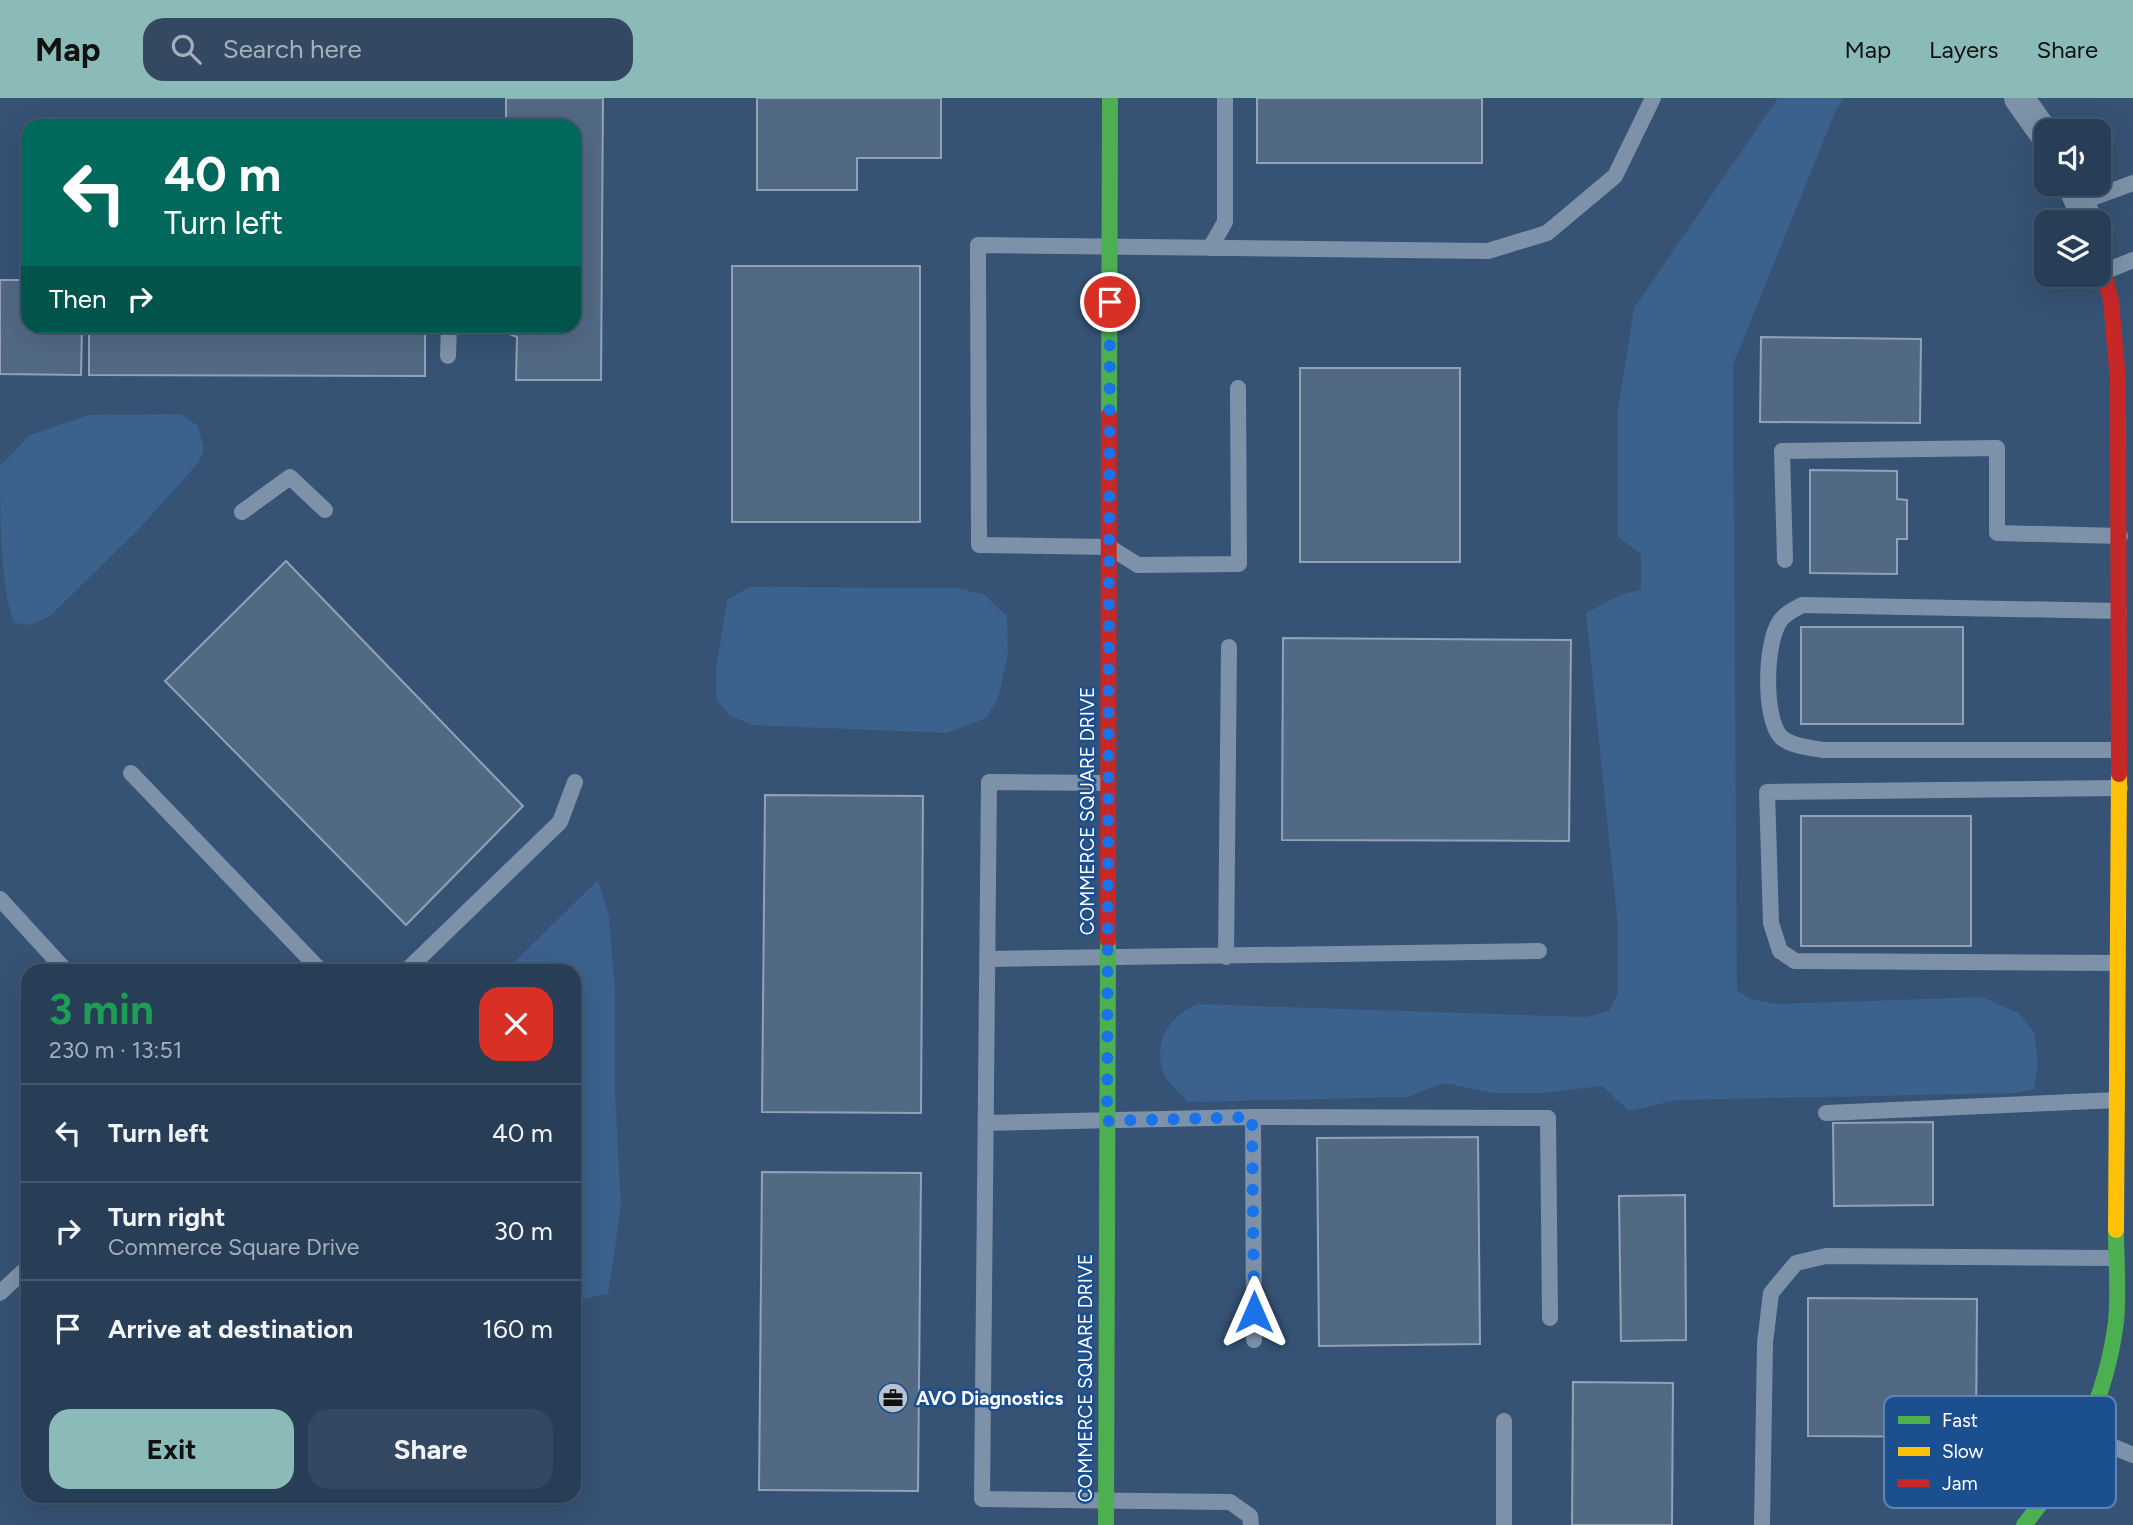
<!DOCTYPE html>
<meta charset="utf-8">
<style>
body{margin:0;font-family:Figtree,sans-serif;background:#344961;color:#f1f3f6;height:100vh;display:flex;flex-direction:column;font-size:26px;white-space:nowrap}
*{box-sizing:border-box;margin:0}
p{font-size:23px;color:#a5aeba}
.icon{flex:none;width:38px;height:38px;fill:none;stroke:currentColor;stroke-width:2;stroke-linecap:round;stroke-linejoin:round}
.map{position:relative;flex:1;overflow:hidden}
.sheet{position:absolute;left:21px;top:866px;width:560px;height:539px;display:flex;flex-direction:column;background:#283e57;border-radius:21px;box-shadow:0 7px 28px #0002,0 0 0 2px #44576d}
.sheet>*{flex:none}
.guide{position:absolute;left:21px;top:21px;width:560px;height:214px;border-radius:21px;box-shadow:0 7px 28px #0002,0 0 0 2px #44576d;background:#00695c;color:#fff;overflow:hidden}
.tools{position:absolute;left:2034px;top:21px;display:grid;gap:14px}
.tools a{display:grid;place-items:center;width:77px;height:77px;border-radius:14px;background:#283e57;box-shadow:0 7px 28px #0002,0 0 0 2px #44576d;font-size:35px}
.pin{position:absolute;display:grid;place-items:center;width:60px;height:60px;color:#fff;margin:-30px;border:4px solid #fff;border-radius:50%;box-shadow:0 2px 7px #0007}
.me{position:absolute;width:77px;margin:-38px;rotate:0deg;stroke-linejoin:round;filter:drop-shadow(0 0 5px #0008)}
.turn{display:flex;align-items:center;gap:24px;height:147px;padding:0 28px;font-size:32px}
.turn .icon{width:91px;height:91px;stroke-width:2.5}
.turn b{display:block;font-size:49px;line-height:60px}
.then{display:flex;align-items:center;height:66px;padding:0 28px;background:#0003;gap:14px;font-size:26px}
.round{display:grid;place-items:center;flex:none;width:74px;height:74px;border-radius:21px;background:#344961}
.headline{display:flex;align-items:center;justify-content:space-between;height:119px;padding:0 28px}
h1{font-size:42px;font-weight:700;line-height:52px;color:#1e9e55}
.action{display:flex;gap:14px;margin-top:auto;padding:14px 28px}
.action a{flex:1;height:80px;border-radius:21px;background:#8bbbb9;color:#111;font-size:28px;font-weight:700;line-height:80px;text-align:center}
.action a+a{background:#344961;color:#f1f3f6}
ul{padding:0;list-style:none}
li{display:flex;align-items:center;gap:21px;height:98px;padding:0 28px;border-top:2px solid #44576d}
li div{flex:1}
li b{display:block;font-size:26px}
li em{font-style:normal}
header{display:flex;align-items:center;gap:42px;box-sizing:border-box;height:98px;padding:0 35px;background:#8bbbb9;color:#111}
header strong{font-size:33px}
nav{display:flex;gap:38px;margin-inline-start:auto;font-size:24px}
.search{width:490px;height:63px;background:#344961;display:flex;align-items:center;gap:18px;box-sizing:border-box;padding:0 24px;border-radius:21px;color:#a5aeba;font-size:26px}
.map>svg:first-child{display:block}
.water{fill:#3b618d}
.building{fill:#526984;stroke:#92a2b6;stroke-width:2}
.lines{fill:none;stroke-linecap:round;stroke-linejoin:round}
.lane{stroke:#7d92a8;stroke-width:16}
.street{stroke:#7d92a8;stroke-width:30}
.fast{stroke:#4caf50;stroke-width:16}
.slow{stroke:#ffc107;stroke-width:16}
.jam{stroke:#c62828;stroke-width:16}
.route{stroke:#1a73e8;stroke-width:12;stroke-dasharray:0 21.6}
.labels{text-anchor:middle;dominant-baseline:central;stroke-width:5;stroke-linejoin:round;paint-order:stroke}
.street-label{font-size:19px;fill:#fff;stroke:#1b4f8f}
.poi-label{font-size:19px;font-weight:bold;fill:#fff;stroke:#1b4f8f;text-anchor:start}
.key{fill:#1b4f8f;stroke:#5f84b1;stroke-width:2}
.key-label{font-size:19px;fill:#fff}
</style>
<header>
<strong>Map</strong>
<div class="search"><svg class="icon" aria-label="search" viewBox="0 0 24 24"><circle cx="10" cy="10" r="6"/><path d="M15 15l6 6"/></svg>Search here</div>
<nav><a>Map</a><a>Layers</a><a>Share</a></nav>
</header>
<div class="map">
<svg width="2133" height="1427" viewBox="0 0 2133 1427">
<rect width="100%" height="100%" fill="#365274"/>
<path class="water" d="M1778,0H1844L1836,12L1733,267L1737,892L1750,901L1776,906L1982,899L2018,915L2034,934L2038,965L2034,991L2016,995L1677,1002L1629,1013L1602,988L1543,995H1493L1444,985L1407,999L1188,1004C1181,996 1166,984 1163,974C1153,942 1169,919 1197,906L1586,919L1609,913L1618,895V829L1586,515L1622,496L1641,492V456L1618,439V310L1634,210Z
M181,316L198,328L204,351L199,364L140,430L50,518L31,527L15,525C0,496 0,408 0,368L30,337L89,317Z
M749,489L957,490L985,497L1007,518L1008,557L998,600L986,620L947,635L752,627L729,617L716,601V570L727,502Z
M598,782L609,818L615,893V995L621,1108L608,1196L583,1201L574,1191V873H505Z"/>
<path class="building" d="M506,0H603L601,282H516L517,239L507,235V228H574V28H506Z
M757,0H941V60H857V92H757Z
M1257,0H1482V65H1257Z
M732,168H920V424H732Z
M0,182H28V228H82L81,277L0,276Z
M89,228H425V278L89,277Z
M1761,239L1921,241L1920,325L1760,324Z
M1300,270H1460V464H1300Z
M1810,372L1897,373V401L1907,402V441H1897V476L1810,475Z
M286,463L523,708L406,827L165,583Z
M1801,529H1963V626H1801Z
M1283,540L1571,542L1569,743L1282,742Z
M765,697L923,698L921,1015L762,1014Z
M1801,718H1971V848H1801Z
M1933,1024V1107L1834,1108L1833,1025Z
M1478,1039L1480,1246L1319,1248L1317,1040Z
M762,1074L921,1075L918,1393L759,1392Z
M1685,1097L1686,1242L1621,1243L1619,1098Z
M1808,1200L1977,1201L1976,1339L1808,1338Z
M1573,1284L1673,1285L1672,1427H1572Z"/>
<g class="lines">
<path class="lane" d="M2081,104L2133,85
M1210,150L1225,124V0
M2106,173L2133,162
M448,258L449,228
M1238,290L1239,466L1138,467L1109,449L979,447L978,147L1488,153L1547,135L1615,78L1653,0
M242,414L290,379L325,412
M1785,462L1782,353L1997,350V435L2120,438
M2119,652H1823C1811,650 1790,648 1781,639C1763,620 1765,544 1780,523C1784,516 1795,511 1802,507L2119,513
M131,675L321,873
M1108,685L989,684L982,1401L1230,1404L1250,1418L1251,1427
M0,801L66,873
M1226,859L1229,549
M987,861L1539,853
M2118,865L1795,863L1780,853L1771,825L1767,694L2120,690
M406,873L560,724L575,684
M1826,1015L2117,1002
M1253,1019L1254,1242
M986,1025L1253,1019L1548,1020L1550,1220
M0,1195L28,1169
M1504,1323V1427
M2085,1337L2133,1357
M1762,1427L1765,1245L1771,1195L1796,1165L1826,1158L2116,1160"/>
<path class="street" d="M2019,0L2046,38
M2072,86L2088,124"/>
<path class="fast" d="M1109,317L1110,0
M1106,1427L1108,842
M2024,1427C2073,1367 2106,1302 2116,1224C2119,1194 2116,1162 2116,1132"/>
<path class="slow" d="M2116,1132L2119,676"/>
<path class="jam" d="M2098,153L2111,203L2118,282L2119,676
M1108,842L1109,317"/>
</g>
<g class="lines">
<path class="route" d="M1110,204L1107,1023L1252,1019L1254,1214"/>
</g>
<defs>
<g id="office-disc" transform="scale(1.575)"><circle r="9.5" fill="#b9c2ce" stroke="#1b4f8f"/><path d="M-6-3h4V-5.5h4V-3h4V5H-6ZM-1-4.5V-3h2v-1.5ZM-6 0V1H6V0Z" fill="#111"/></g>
</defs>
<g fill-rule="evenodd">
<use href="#office-disc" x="893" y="1300"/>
</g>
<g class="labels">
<g class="street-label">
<text transform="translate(1087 713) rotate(-90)">COMMERCE SQUARE DRIVE</text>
<text transform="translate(1085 1280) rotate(-90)">COMMERCE SQUARE DRIVE</text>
</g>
<g class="poi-label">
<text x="916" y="1300">AVO Diagnostics</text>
</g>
</g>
<rect x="1884" y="1298" width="232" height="112" rx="10" class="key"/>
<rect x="1898" y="1318" width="32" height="8" fill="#4caf50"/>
<rect x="1898" y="1349" width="32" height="9" fill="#ffc107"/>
<rect x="1898" y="1381" width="32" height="8" fill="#c62828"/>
<g class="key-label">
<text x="1942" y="1329">Fast</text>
<text x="1942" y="1360">Slow</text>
<text x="1942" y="1392">Jam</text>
</g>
</svg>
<div class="tools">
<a><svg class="icon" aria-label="sound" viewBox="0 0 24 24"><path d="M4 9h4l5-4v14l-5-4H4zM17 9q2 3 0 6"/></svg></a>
<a><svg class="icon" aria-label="layers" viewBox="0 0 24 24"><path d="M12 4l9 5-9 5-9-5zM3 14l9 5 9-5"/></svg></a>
</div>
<div class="pin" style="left:1110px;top:204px;background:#d93025"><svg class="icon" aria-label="arrive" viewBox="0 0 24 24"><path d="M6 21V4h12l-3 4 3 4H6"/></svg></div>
<svg class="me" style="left:1254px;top:1214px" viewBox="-20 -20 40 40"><path d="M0-17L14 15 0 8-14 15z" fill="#1a73e8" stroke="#fff" stroke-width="4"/></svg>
<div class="guide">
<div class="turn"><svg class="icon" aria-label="left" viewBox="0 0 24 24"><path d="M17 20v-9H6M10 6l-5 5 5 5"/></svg><div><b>40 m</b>Turn left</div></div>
<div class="then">Then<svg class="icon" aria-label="right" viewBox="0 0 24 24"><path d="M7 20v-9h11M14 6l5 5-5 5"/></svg></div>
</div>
<section class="sheet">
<div class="headline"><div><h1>3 min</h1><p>230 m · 13:51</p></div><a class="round" style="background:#d93025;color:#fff"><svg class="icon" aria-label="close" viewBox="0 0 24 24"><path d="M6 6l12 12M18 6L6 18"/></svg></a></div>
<ul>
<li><svg class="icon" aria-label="left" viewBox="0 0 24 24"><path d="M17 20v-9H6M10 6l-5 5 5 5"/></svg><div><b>Turn left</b></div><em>40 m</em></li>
<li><svg class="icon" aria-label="right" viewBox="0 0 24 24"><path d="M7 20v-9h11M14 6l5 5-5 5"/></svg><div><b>Turn right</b><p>Commerce Square Drive</p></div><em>30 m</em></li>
<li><svg class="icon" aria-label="arrive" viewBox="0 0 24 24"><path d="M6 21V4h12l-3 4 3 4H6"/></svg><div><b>Arrive at destination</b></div><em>160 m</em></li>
</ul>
<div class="action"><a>Exit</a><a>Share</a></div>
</section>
</div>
